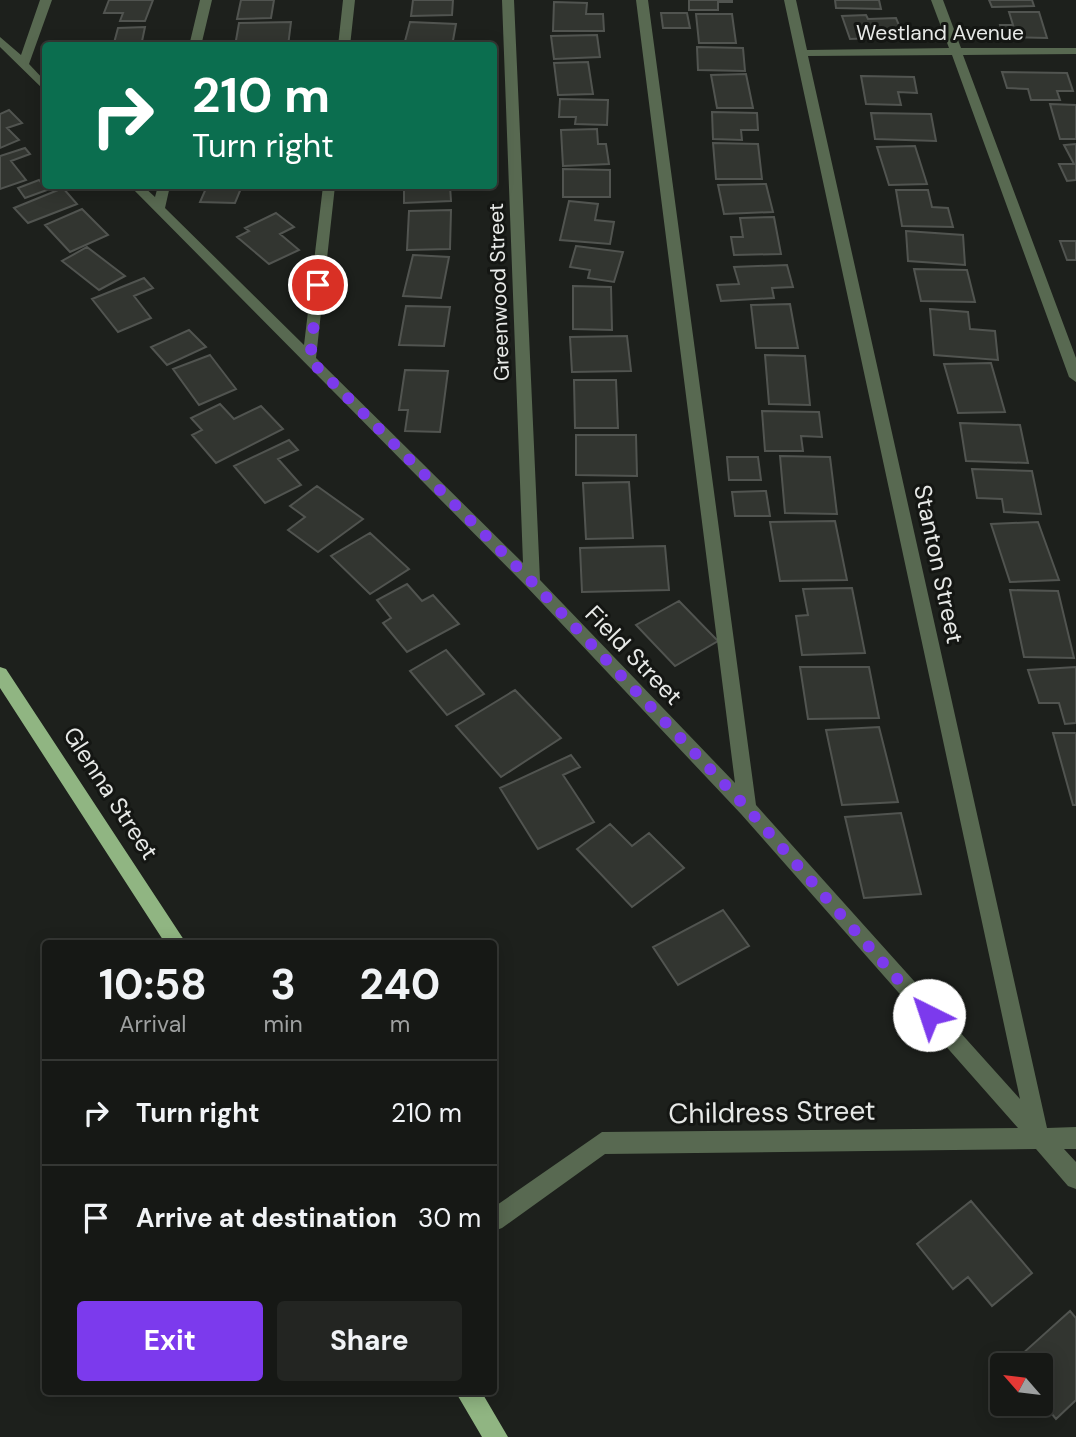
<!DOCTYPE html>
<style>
body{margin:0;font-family:"DM Sans",sans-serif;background:#232522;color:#f1f3f6;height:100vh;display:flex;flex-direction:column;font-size:26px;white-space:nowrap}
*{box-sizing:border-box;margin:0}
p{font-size:23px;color:#9ea0a0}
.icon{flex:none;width:38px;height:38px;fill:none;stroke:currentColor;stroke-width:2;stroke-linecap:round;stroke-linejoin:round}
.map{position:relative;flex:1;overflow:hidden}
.details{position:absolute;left:42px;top:940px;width:455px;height:455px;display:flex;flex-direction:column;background:#161815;border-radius:7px;box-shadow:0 4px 18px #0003,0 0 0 2px #353734}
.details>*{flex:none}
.banner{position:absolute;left:42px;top:42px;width:455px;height:147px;border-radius:7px;box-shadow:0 4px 18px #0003,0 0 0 2px #353734;background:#0b6e4f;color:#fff;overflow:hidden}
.needle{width:46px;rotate:298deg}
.controls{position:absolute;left:990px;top:1353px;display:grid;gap:14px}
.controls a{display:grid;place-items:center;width:63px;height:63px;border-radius:7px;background:#161815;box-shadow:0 4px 18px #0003,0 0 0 2px #353734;font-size:35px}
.pin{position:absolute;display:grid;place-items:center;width:60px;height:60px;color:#fff;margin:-30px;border:4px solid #fff;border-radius:50%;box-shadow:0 2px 7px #0007}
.me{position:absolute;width:77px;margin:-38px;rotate:319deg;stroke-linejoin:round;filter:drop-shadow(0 0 5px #0008)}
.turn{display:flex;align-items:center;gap:24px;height:147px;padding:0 35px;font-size:32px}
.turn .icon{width:91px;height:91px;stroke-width:2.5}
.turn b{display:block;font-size:49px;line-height:60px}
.eta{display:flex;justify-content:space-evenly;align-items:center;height:119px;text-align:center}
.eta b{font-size:42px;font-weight:700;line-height:49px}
.cta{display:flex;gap:14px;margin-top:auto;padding:14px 35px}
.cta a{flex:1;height:80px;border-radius:7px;background:#7c3aed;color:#fff;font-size:28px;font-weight:700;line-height:80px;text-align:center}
.cta a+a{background:#232522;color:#f1f3f6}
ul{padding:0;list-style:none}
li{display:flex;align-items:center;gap:21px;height:105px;padding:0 35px;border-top:2px solid #353734}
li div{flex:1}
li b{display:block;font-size:26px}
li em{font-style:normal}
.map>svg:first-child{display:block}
.building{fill:#323530;stroke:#515450;stroke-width:2}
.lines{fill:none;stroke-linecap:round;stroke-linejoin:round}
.minor{fill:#586951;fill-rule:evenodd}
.major{fill:#90b582;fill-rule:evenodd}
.route{stroke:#7c3aed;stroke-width:12;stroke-dasharray:0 21.6}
.labels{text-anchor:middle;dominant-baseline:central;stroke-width:6;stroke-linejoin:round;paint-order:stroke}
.far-street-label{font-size:21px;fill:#e7e9e7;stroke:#141613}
.street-label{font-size:24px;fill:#e7e9e7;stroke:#141613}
.near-street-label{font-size:28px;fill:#e7e9e7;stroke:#141613}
</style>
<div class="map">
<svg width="1076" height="1437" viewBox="0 0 1076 1437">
<rect width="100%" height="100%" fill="#1d201c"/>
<path class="building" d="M109,0H153L145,21H120L123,13H104Z
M241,0H274L271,18L237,19Z
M413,0H453L452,15L411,16Z
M689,0H732V2H718V10H689Z
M835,0H879L881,9L836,8Z
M989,0H1032L1034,6L992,7Z
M554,2L587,3L586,14H603L604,31H553Z
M1009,12H1039L1047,38L1003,37L1000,25H1013Z
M661,13H687L690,28H663Z
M696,14H732L736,43H699Z
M866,15L868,19L896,18L904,37L850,39L842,16Z
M291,22L288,46H235L239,23Z
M410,22L456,24L452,46L404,45Z
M145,27L141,46H89L114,43L118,28Z
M597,35L600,57L554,59L551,36Z
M697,47L743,48L745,71L698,70Z
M588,62L593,94L558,95L554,63Z
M1002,72L1067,73L1073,91H1057L1060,100H1031L1028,89L1007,88Z
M746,74L753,108H717L711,75Z
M861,76L914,77L917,93L898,92L901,105L866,104Z
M560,99L608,100L607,125L575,124L576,117H559Z
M1050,104L1076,105V139H1060Z
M9,110L22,123L7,128L19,140L0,148V114Z
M712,112L757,113L758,130H741L742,140L713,139Z
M871,113L931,114L936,141L875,139Z
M597,129L598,144H606L609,164L563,166L561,130Z
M713,143L758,144L762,179H716Z
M1076,144V180L1067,181L1059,164H1074L1064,145Z
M915,146L927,184L889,185L877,147Z
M25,148L30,154L11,161L26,180L0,189V156Z
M563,169L610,170V197H563Z
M39,180L47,190L25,198L18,188Z
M766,184L773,212L724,214L718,185Z
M207,186H242L235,203L200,202Z
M404,186H450L451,201L404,203Z
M63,188L77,204L28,223L14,208Z
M896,190H928L932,207L948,208L953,227L902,226Z
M569,201L598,204L595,220L614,222L610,244L560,240Z
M82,209L108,235L70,252L45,225Z
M451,210L450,249L407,250L409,211Z
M276,213L294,227L280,234L299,250L269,264L237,237L249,231L245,228Z
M774,217L781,254L734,255L731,237H743L740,218Z
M906,231L963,235L965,265L908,261Z
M1060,241H1076V260H1067Z
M576,246L623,252L614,282L588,278L590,270L570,267Z
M87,247L125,276L99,290L62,261Z
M413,255L449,257L441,298L403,296Z
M787,265L793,287L772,288L774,298L721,301L717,285L739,284L734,267Z
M914,269L967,270L975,302L921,301Z
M144,278L153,288L134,296L151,318L118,332L92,299Z
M573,286L611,287L612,330L573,329Z
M790,304L798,348H756L751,305Z
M406,306L450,307L444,346L399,345Z
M930,309L968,312L970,329L995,331L998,360L934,355Z
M189,330L206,347L167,365L151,347Z
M627,336L631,371L572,372L570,337Z
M210,355L236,389L199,405L173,369Z
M765,355L805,356L810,405L769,404Z
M991,363L1005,412L958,413L944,364Z
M405,370L448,371L440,432L405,431L408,410H399Z
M574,380H616L618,428H575Z
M220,404L234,419L261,406L283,429L216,463L192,435L202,430L191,418Z
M762,411L819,412L822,437L801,436L803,451H765Z
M960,423L1020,425L1028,463L966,461Z
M576,435H636L637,476L576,475Z
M289,440L298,450L278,459L301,485L265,503L234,466Z
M780,456L830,457L837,514L785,513Z
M727,457H758L761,480H729Z
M972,469L1032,471L1041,514L1004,512L1002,499L977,498Z
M629,482L633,538L586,539L583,483Z
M317,486L363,519L318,552L288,530L305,517L290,506Z
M766,491L770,516H735L732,492Z
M835,521L847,580L780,581L770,522Z
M1038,522L1059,580L1010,582L991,524Z
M370,533L409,569L370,594L331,556Z
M665,546L669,590L582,592L580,548Z
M407,584L422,601L433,595L459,624L407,652L383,623L391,618L377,600Z
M852,588L865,653L802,655L796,616L808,615L803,589Z
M1010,590L1058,591L1074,658L1024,657Z
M679,601L718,641L675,666L636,625Z
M446,650L484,694L447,715L410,671Z
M800,667H869L879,718L808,719Z
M1076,667V723L1065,724L1059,703H1039L1028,670Z
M515,690L561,738L501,777L456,726Z
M879,727L898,802L842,805L826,730Z
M1053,733H1076V805H1073Z
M571,755L580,767L563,775L594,822L538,849L500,788Z
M901,813L921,894L864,898L845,817Z
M610,824L632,846L649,833L684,868L632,907L577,849Z
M723,910L749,946L678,985L653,947Z
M971,1201L1032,1273L992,1306L968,1277L953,1289L917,1244Z
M1070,1311L1076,1318V1400L1056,1419L1041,1401V1365L1011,1364Z"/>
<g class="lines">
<path class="minor" d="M40,0H52L29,64L46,82V92L0,47V37L21,55Z
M200,0H212L201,46H189Z
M343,0H355L350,46H338Z
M502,0H514L540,580L735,783L636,0H648L756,805L1020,1099L784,0H796L807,50L949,48L931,0H943L961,48H1076V54L963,55L1076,358V382L1069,377L952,55L808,56L1047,1128L1076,1127V1149H1064L1076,1162V1189L1068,1186L1036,1149L605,1154L502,1228L494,1231V1207L602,1132L1018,1128L741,814L526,586L130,186H143L155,197L158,186H170L165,208L304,345L323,186H335L316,358L523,563Z"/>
<path class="major" d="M0,667L6,669L186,943H165L0,688Z
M455,1391H481L508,1437H482Z"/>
</g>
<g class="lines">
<path class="route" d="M318,285L310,360L532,582L747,808L929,1015"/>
</g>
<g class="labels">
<g class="far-street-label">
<text x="940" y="33">Westland Avenue</text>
<text transform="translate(499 292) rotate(-92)">Greenwood Street</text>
</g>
<g class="street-label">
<text transform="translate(939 564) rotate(78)">Stanton Street</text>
<text transform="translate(634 655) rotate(46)">Field Street</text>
<text transform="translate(111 793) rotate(57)">Glenna Street</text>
</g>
<g class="near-street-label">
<text transform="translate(772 1112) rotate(-1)">Childress Street</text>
</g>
</g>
</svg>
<div class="controls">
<a><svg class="needle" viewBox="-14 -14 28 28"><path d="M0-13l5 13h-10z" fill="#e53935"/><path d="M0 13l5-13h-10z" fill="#9ea0a0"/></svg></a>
</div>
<div class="pin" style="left:318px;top:285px;background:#d93025"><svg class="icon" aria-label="arrive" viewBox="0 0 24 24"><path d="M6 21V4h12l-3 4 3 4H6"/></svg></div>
<svg class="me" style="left:929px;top:1015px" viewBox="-20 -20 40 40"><circle r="19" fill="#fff"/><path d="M0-13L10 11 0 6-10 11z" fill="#7c3aed"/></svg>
<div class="banner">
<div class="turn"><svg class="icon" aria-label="right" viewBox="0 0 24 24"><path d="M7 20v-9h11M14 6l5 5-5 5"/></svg><div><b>210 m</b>Turn right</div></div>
</div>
<section class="details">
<div class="eta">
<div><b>10:58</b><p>Arrival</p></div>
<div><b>3</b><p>min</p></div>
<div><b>240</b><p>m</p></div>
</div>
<ul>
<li><svg class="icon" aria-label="right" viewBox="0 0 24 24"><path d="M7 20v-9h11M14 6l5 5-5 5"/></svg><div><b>Turn right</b></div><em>210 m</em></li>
<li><svg class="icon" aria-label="arrive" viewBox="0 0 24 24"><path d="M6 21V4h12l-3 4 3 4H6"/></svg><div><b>Arrive at destination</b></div><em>30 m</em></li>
</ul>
<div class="cta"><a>Exit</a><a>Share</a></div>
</section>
</div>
